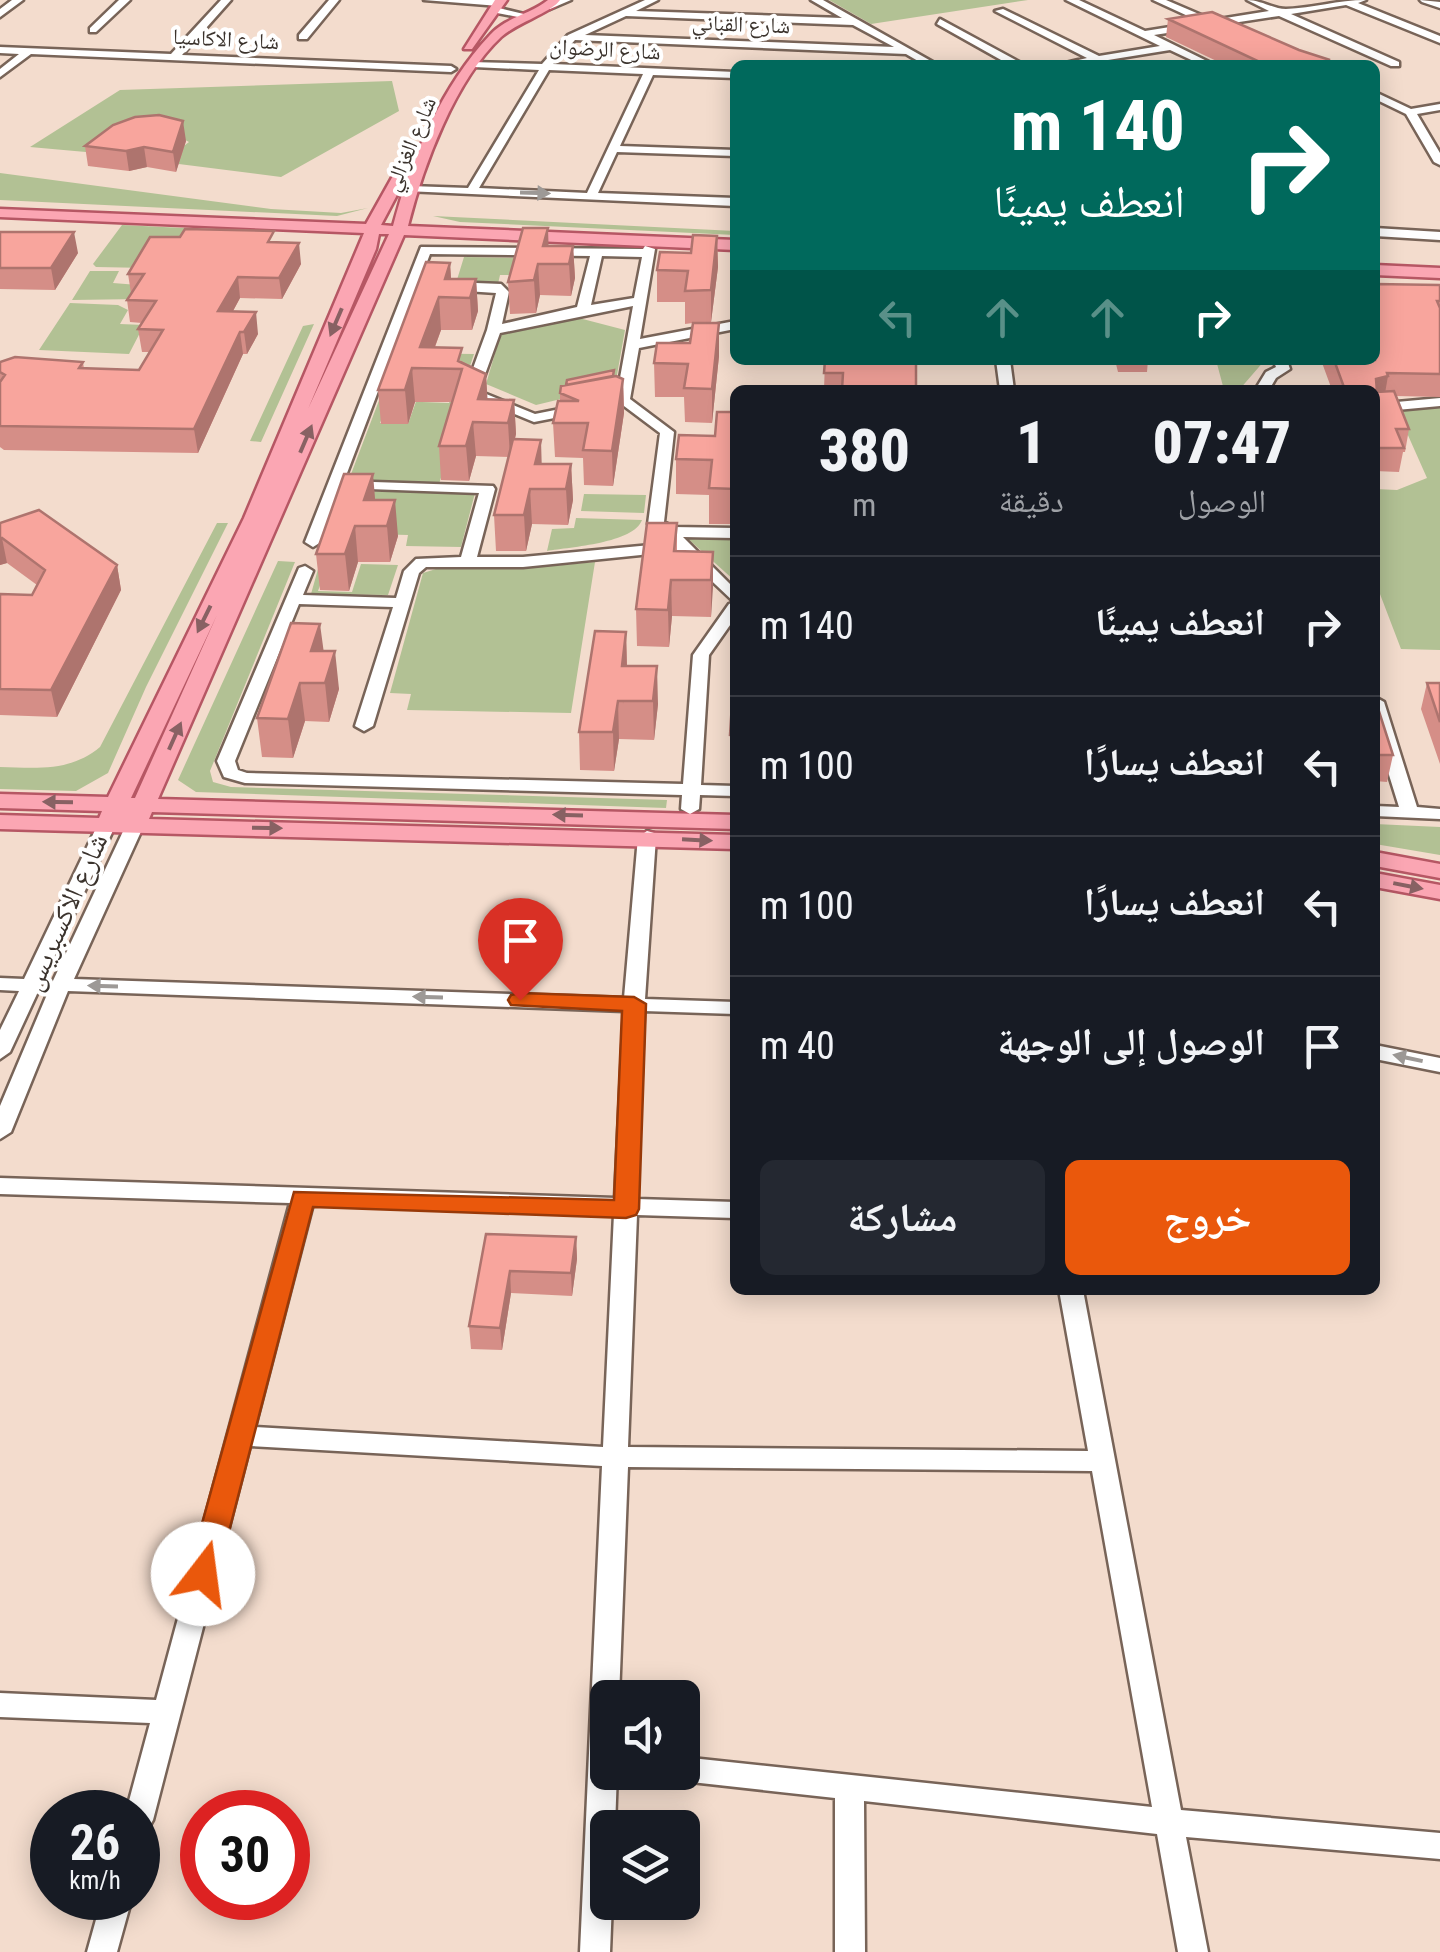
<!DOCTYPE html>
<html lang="ar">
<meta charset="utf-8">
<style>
body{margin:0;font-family:"Roboto Condensed","Noto Naskh Arabic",sans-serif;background:#242831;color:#f1f3f6;direction:rtl;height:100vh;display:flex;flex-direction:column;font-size:38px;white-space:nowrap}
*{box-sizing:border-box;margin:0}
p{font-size:32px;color:#9ea1a6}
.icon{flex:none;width:55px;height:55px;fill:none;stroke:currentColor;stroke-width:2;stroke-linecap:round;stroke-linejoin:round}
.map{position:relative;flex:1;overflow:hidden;direction:ltr}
.drawer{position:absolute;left:730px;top:385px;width:650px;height:910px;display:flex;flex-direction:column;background:#171b24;border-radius:15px;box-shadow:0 5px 25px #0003;direction:rtl}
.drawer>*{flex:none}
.banner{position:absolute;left:730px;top:60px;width:650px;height:305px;border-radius:15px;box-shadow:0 5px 25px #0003;direction:rtl;background:#00695c;color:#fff;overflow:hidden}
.controls{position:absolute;left:590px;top:1680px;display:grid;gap:20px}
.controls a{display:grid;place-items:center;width:110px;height:110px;border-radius:15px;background:#171b24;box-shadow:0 5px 25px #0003;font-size:50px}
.speed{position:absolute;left:30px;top:1790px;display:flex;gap:20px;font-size:50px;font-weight:700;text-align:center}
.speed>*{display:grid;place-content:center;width:130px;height:130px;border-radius:50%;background:#171b24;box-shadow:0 5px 25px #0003;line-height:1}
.speed small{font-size:25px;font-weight:400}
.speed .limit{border:15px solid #d22;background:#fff;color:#111}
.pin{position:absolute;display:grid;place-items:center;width:85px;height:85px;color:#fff;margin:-102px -42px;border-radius:50% 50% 50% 0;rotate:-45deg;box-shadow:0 0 10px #0007}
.pin .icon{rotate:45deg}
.me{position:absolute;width:110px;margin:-55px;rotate:15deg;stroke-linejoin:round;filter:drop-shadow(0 0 8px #0008)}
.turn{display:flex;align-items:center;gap:35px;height:210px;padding:0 30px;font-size:45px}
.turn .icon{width:130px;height:130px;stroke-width:2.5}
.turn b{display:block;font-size:70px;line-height:85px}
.lanes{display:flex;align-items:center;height:95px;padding:0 30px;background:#0003;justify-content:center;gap:50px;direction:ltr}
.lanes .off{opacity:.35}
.eta{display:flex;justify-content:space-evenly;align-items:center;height:170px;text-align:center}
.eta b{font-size:60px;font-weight:800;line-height:70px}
.cta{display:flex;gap:20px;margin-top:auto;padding:20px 30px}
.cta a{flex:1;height:115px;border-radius:15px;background:#ea580c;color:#fff;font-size:40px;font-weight:800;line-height:115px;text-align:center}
.cta a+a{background:#242831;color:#f1f3f6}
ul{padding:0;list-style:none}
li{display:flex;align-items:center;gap:30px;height:140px;padding:0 30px;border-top:2px solid #363941}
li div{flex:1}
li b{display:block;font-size:38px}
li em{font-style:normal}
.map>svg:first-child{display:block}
.green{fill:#b2c194}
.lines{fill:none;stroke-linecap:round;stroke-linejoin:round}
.minor-casing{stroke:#786458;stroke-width:5}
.major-casing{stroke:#b65764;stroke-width:5}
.minor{fill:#fff;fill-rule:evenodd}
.major{fill:#fba6b3;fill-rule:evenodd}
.wall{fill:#d58e87}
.shaded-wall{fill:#ae746e}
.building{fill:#f8a59d;stroke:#ae746e;stroke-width:2.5}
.oneway{fill:#9d9996}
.oneway2{fill:#886163}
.route{fill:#ea580c;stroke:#983908;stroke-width:2.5}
.labels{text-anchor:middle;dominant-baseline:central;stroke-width:8;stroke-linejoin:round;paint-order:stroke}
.far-street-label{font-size:22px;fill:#3b332d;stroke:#fff}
.street-label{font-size:28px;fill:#3b332d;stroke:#fff}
</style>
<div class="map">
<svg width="1440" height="1952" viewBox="0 0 1440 1952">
<rect width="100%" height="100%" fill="#f3dccd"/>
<path class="green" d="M829,0H1028L871,24Z
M392,81L399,111L281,177L163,162L189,142L176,135L97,153L30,147L120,90Z
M0,173L271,209L341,213L368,208L337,216L0,200Z
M433,216L735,231V235L460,222Z
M122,225L224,230L148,268L96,267L93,264Z
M464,257L522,258L518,275H500L498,284L456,283Z
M90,271H119L113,283L138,285L140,299L72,300Z
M70,303L118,305L128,310L120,324L144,325L129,354L39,350Z
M575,317L625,330L615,386L536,405L486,384L501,333Z
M314,324L261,442L250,441L303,326Z
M397,353L474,354L467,375L405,359L380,423L408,424L419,393L422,402L449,403L452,395H467L439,484L348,482Z
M1216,360H1265L1239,390H1224Z
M1395,406L1440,407V650L1401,649L1375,581V489L1397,490L1427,478Z
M340,491L475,493L461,547L406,546L408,535L370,534L348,508L318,591L352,592L361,564L398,565L388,595L311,594Z
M584,494L646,495L644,513L581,511Z
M576,518L642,520C634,543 571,547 547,551L552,529L574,528Z
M217,523H228L146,687L108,773L76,791L0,789V767C37,768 70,772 100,747Z
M686,537L735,538V581Z
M278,561L295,562L210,771L213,782L231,787L667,800L666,808L196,792L178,780Z
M595,562L571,713L407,710L411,694L390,693L423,573L436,569H519Z
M1375,824L1440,827V855L1375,844Z"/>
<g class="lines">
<g class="minor-casing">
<path id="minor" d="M12,0H23L0,17V9Z
M119,0H130L96,32H90V28Z
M221,0H231L182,55L451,66L456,69L451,72L31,54L0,77V69L19,54L0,53V47L171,54Z
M329,0H339L307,39H299V35Z
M424,0H496L504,3L499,6Z
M557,0H571L550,9L545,6Z
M645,0H658L636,11L842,18L811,0H823L938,65H925L906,54L575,40L553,64L735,72V78L653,75L620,146L735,150V156L617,152L598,193L735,198V206L406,191V187L410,186L468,188L539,70L474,67L470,62L542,64L568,35ZM626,16L853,25L894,47L585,35ZM549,70L643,74L587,193L479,188Z
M1066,0H1079L1145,31L1201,22L1153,0H1166L1213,20L1269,11L1247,0C1261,0 1273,9 1286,9C1313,8 1338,0 1366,0L1358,3L1440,36V43L1346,5L1291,14L1399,62V66H1391L1279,16L1154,35L1215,65H1202L1170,50L1108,60L1115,65L1097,62L1057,65L1087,58L995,11L1003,9L1099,56L1160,46Z
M1420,0L1440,2V8L1422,2Z
M495,7L528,15L523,18L492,12Z
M940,19L1021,63L1022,65H1010L937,24Z
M1375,92L1411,109L1440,104V110L1417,114L1440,153V165L1434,162L1406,114L1375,99Z
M1375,228L1440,232V240L1375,236Z
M645,246L655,249L640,339L735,321V329L639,348L630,399L674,432L664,522L673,527L735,528V538L683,537L735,589V618L709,655L701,785L735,786V796L700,795L699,809L690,814L681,809L682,795L245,783L224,777L217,761L299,568L305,566L313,571L303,595L396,598L404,571L416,559L461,557L479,493L341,488L321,542L313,547L305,542L421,247L643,249ZM430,254L590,256L577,307L502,324L509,292L501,284L451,282L445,286L451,290L496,293L487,330L464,393L534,422L580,413L587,409L580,405L535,414L479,391L500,333L633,306L616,400L660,433L648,524L672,543L523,557H477L495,489L493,486L344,481ZM602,256L642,257L634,298L591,305ZM680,551L734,602L729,604L693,655L683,784L247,773L238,770L235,761L299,604L393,607L355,726L364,731L373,726L419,573L426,567H523Z
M996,360H1010L1014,390H1000Z
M1273,360H1287L1290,369L1276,378L1269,390H1255L1266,372L1276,367Z
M1440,398V406L1375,412V404Z
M1375,697L1384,702L1417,807L1440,809V819L1375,816V806L1399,807L1375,730Z
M107,818L116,824L10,1052L0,1059V1030L19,991L0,990V978L24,979L98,824Z
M135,819L144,825L74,979L624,998L638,837L647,831L654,833L656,837L645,999L735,1002V1014L644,1011L637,1199L735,1202V1218L637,1215L628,1447L1088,1451L1059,1290H1083L1181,1810L1440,1833V1859L1186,1837L1208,1952H1178L1157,1834L864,1801L865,1952H835V1798L682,1781L672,1778L669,1772H682V1757L1152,1807L1092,1471L628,1467L619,1698H608V1772H617L615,1828H608V1902H612L610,1952H580L602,1466L250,1446L153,1820L148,1829L138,1833V1812H126L150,1723L0,1717V1693L156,1700L290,1203L0,1194V1178L615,1198L624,1011L68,991L11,1132L0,1139V1106L51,985L126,825ZM313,1204L614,1214L603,1447L255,1427Z
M1375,1045L1440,1058V1072L1375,1059Z
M102,1898H132L117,1952H87Z"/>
</g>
<g class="major-casing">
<path id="major" d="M495,0H507L472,49H464Z
M548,0H560C551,13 518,22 501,37C455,80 423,166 408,226L735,240V250L404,235L158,799L735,815V829L152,812L149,819L735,835V849L0,829V815L99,818L102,811L0,808V794L108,797L244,518L364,233L0,217V209L366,224L394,174L401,170L408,174L381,225L393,226C411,158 442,86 490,35C506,17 531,14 548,0ZM379,234H389L308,409L376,249ZM217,615L135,798H131Z
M1375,265L1440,268V278L1375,275Z
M1375,852L1440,864V878L1375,866Z
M1375,873L1440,885V899L1375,887Z"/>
</g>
<use href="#minor" class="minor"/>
<use href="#major" class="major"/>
</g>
<path class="wall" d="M1168,19L1330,65H1225L1166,37Z
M186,141L176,172L147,167L129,171L88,166L85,146Z
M0,232L78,253L55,290L0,289Z
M717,236L718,267L711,322L696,323L719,356L712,423L685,422L684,397H655L654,363L690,343L693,323L685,324V302H657V270L691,253Z
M275,242L301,264L282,299L240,298L233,311L258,334L247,354H243L198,453L4,450L0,447V362H83L84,369L139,370L150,352H142L138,329L142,323L130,322L127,300L131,293L128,274Z
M548,246H573L575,278L571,296L540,295L536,313L510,314L508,282Z
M450,263L451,279H476L478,311L472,330H441L435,347L486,374L487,399L514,400L516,434L515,439L542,464H571L573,500L568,525L532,524L526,551H496L494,515L509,457L476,456L469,481L441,480L439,446L452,402H415L408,424H381L378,390Z
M1440,285V397L1396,396L1409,429L1405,452H1403L1399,472L1375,471V390H1332L1321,360H1375Z
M825,360L916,390H824Z
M1115,360H1148L1147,372H1118Z
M615,376L623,379L624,413L613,486L584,485L583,458L555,457L553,423L560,401V393Z
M735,412V524H709V495L676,494V459L715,436Z
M375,500L398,536L390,562H358L349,591L320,590L316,554Z
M0,523L117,565L121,590L57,717L0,715V594L32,595L37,585L7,563L0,565Z
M677,523V551L713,552L711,617L672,616L669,647L637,646L636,609Z
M626,632L627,666L658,704L654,740L619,739L614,771L580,770L579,732Z
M323,651L339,689L329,722L305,721L293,758L262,757L257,718Z
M1427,683H1440V764L1421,709Z
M1375,699L1393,755L1387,782L1375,781Z
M486,1234L576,1237L577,1259L572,1296L511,1293L502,1350L471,1349L469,1326Z"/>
<path class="shaded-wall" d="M1330,60V65H1297Z
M183,121L186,141L176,172L173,152Z
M144,147L147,167L129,171L126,151Z
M548,228L549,259L543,246Z
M74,232L78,253L55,290L51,268Z
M717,236L718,267L711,322V290Z
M299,243L301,264L282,299L279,278Z
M573,246L575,278L571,296L569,264Z
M450,263L452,295L445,279Z
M538,264L540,295L536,313L534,280Z
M238,277L240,298L221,333L218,311Z
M476,279L478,311L472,330L470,298Z
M439,297L441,330L427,368L420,347Z
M256,312L258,334L247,354L244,332Z
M719,323V356L712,423V389Z
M240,332L243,354L198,453L194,429Z
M412,368L415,402L408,424L405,390Z
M486,374L488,407L478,399Z
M1388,376L1384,399L1375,401L1376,379Z
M623,379L624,413L613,486L612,451Z
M514,400L516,434L510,457L508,423Z
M473,422L476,456L469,481L466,446Z
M541,440L542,474L535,464Z
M571,464L573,500L568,525L566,489Z
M373,474L376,510L364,500Z
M530,489L532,524L526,551L524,515Z
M395,500L398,536L390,562L387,526Z
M355,526L358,562L349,591L345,554Z
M2,538L7,563L0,565V539Z
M713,552V588L711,617V580Z
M117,565L121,590L57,717L51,690Z
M671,580L672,616L669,647L668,610Z
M320,624L325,661L311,651Z
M626,632L627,670L623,704L622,666Z
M335,651L339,689L329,722L325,683Z
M657,666L658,704L654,740L653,701Z
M300,683L305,721L293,758L288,719Z
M618,701L619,739L614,771L613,732Z
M576,1237L577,1259L572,1296L571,1273Z
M510,1271L511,1293L502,1350L500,1328Z"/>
<path class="building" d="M1212,12L1299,50L1330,60L1297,65H1266L1168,19Z
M159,115L183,121L173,152L144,147L126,151L85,146L113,125L135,117Z
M523,228H548L543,246H573L569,264H538L534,280L508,282Z
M185,229L274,231L268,242L299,243L279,278L238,277L218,311L256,312L244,332H240L194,429L0,426V382L5,375L0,372V362L15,357L83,362L79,368L139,370L163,330L138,329L156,301L127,300L144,274H128L150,237H180Z
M0,232H74L51,268H0Z
M693,235L717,236L711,290L685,291L688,271L657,270L660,252L691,253Z
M426,262L450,263L445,279H476L470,298L439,297L420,347L462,348L458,361L486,374L478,399L514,400L508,423L473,422L466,446H439L462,369L412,368L405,390H378Z
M1375,284L1440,285V301H1437L1440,308V374L1387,373L1388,376L1376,379L1377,392L1394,391L1409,429H1396L1404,448H1375V390H1345L1334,360H1375Z
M693,323H719L712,389L684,388L688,364L654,363L657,343H690Z
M825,360H916V390H842L843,373H824Z
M614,370L613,376L566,385L567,380Z
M616,376L623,379L612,451L583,450L588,423H553L558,401H579L560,393L561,386Z
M717,412H735V489L709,488L712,460L676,459L679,435L715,436Z
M513,439L541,440L535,464H571L566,489H530L524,515H494Z
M344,474H373L364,500H395L387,526H355L345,554H316Z
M39,510L117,565L51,690L0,689V594L32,595L45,570L2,538L0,539V523Z
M647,523H677L674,551L713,552L711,580H671L668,610L636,609Z
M291,623L320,624L311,651H335L325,683H300L288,719L257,718Z
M595,631L626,632L622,666H657L653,701H618L613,732H579Z
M1427,683H1440V722Z
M1375,699L1393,755H1375Z
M732,703H735V736L730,735Z
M486,1234L576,1237L571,1273L510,1271L500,1328L469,1326Z"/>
<defs><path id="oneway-solid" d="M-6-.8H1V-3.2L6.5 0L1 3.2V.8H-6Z" transform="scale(2.5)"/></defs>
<g class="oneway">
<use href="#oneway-solid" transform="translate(535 193) rotate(2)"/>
<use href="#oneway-solid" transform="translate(103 986) rotate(-178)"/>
<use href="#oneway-solid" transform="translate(428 997) rotate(-178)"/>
<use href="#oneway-solid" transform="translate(1408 1058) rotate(-168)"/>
</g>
<g class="oneway2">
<use href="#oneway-solid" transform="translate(336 322) rotate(113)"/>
<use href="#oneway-solid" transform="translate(306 439) rotate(-67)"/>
<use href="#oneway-solid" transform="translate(204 619) rotate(116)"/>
<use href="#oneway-solid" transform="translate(175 736) rotate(-66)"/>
<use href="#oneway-solid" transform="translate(58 802) rotate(-179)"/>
<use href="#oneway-solid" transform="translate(568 815) rotate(-178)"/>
<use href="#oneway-solid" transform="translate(267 828) rotate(1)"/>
<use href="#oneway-solid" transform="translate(697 840) rotate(3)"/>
<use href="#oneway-solid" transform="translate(1408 886) rotate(11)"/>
</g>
<path class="route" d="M520,993L634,997L646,1004L639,1209L636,1215L626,1218L313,1207L218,1574L214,1582L203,1586L192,1582L188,1574L294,1192L614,1200L622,1011L511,1005L508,1000L511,995Z"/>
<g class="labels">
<g class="far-street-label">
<text transform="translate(741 24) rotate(2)">شارع القباني</text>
<text transform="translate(226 39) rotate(3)">شارع الاكاسيا</text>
<text transform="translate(605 49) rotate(3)">شارع الرضوان</text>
<text transform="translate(410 144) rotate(-67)">شارع الغزالي</text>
</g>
<g class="street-label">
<text transform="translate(65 912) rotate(-66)">شارع الاكسبريس</text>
</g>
</g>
</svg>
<div class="controls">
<a><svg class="icon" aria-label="sound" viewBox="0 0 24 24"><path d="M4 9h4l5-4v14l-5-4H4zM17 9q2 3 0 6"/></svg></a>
<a><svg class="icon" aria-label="layers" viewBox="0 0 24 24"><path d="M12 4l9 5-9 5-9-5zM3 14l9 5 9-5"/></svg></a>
</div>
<div class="speed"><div>26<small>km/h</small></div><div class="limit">30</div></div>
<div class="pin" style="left:520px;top:1000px;background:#d93025"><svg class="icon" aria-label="arrive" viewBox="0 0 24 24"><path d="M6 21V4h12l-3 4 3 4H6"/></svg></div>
<svg class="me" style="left:203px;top:1574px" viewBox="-20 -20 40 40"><circle r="19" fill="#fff"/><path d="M0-13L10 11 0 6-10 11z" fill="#ea580c"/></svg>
<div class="banner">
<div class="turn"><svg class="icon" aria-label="right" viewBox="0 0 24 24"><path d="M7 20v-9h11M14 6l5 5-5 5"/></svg><div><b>140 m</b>انعطف يمينًا</div></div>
<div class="lanes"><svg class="icon off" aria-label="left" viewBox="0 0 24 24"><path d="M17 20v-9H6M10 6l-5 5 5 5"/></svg><svg class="icon off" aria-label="ahead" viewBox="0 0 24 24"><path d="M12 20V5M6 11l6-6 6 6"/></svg><svg class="icon off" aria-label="ahead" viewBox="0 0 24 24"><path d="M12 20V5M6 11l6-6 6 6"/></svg><svg class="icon" aria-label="right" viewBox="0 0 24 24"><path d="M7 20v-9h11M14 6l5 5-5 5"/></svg></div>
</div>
<section class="drawer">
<div class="eta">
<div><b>07:47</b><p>الوصول</p></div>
<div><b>1</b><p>دقيقة</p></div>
<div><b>380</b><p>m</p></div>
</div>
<ul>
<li><svg class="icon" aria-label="right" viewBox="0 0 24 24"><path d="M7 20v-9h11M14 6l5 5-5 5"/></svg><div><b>انعطف يمينًا</b></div><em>140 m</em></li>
<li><svg class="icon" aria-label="left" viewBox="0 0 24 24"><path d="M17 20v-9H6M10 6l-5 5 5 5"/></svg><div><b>انعطف يسارًا</b></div><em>100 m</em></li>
<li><svg class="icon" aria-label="left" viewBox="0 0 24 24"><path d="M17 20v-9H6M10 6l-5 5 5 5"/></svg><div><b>انعطف يسارًا</b></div><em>100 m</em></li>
<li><svg class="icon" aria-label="arrive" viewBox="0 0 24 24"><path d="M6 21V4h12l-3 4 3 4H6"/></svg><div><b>الوصول إلى الوجهة</b></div><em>40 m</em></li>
</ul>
<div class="cta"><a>خروج</a><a>مشاركة</a></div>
</section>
</div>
